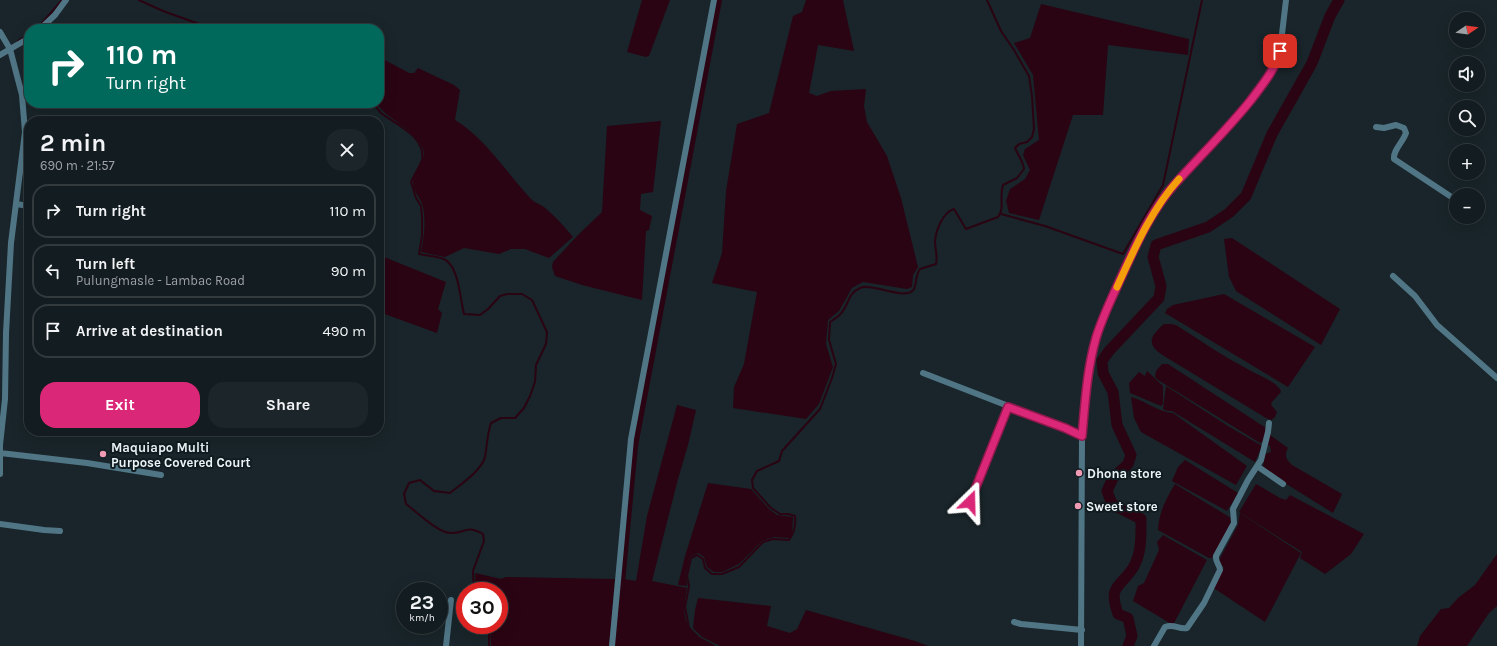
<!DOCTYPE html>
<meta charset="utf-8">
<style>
body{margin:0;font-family:Karla,sans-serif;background:#1c2529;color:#f1f3f6;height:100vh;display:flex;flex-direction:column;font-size:15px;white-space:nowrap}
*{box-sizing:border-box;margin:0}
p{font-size:13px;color:#9da1a5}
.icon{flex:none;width:22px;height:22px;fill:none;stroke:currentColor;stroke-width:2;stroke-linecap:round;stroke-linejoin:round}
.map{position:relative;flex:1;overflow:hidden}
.sheet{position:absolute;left:24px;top:116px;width:360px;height:320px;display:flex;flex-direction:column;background:#131c20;border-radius:16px;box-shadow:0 4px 16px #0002,0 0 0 1px #323a3e}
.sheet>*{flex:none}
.top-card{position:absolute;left:24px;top:24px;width:360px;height:84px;border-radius:16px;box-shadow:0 4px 16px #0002,0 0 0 1px #323a3e;background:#00695c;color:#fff;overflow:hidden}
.needle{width:26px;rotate:77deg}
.buttons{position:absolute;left:1449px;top:12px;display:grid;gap:8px}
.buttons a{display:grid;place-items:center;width:36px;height:36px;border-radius:50%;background:#131c20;box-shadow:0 4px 16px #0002,0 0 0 1px #323a3e;font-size:20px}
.speed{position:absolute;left:396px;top:582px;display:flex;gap:8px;font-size:20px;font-weight:700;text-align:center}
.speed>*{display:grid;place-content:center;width:52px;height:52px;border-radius:50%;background:#131c20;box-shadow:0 4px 16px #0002,0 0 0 1px #323a3e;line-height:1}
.speed small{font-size:10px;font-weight:400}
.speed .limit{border:6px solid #d22;background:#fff;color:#111}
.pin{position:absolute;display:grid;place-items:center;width:34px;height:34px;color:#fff;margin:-17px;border-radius:8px;box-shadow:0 2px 6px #0006}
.me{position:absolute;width:44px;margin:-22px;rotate:22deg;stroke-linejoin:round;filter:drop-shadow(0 0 3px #0008)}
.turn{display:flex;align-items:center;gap:14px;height:84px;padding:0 16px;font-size:18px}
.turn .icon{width:52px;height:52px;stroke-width:2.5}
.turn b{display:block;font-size:28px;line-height:34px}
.round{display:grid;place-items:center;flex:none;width:42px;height:42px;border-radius:16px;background:#1c2529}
.overview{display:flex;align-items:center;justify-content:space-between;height:68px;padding:0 16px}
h1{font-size:24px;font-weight:700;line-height:30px}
.cta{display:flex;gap:8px;margin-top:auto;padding:8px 16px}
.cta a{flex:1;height:46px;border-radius:16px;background:#db2777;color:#fff;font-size:16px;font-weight:700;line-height:46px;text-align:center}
.cta a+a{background:#1c2529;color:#f1f3f6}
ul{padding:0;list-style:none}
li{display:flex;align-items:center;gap:12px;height:54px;margin:0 8px 6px;padding:0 8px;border:2px solid #323a3e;border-radius:16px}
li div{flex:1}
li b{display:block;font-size:15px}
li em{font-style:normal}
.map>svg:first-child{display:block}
.water{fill:#2a0412}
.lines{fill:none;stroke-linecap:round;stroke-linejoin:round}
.stream{stroke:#2a0412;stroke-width:2}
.canal{stroke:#2a0412;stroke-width:6}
.river{stroke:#2a0412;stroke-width:11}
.minor{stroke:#507686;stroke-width:6}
.route-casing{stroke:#8e194d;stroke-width:10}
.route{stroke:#db2777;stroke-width:7}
.slow{stroke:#f59e0b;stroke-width:7}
.poi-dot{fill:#f19ab4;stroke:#101c21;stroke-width:1.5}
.labels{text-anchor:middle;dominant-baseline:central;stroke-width:4;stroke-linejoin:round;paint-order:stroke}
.poi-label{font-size:13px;font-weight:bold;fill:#ecf4f7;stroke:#101c21;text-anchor:start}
</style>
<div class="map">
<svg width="1497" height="646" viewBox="0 0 1497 646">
<rect width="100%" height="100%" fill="#19252a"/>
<path class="water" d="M642,0H670L649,56L646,57L627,52Z
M806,0H843L854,51L818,45L809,93L817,96L831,91L866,89L864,106L867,122L887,156L901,198L918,267L913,275L912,287L907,289L863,282L852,288L839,311L828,320L826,344L833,367L819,404L806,419L733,408L734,387L744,364L757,292L712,283L722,253L726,191L737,124L769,113L793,16L802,12Z
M1041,4L1189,39L1188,55L1108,45L1103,115H1073L1039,220L1009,213L1006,201L1010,189L1025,179L1030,170L1023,155L1025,149L1039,140L1033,75L1014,43L1030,38Z
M383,59L409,73H414L418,68L454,85L460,90L455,120C486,139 506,172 531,199C535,203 540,204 544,207C555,216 564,226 573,237L549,258L525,249H511L499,254L464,248L445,257L421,252C424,238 426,222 423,207C421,198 412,191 413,181C414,169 429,160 422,147C411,126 389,121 376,103H379V63Z
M661,121L653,192L641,194L640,210L652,216L649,230L646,231L642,300L582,285L555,276L552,267L553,262L577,236L602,212L607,126Z
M1232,238L1340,309L1321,345L1236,291L1229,277L1224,239Z
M379,255L446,282L438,309L442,313L437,333L379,312Z
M1224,294L1315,347L1288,387L1165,313L1167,309L1173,305Z
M1164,324H1171L1176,325C1204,343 1232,362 1263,377C1269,380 1280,386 1281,392L1271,403L1272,406L1277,412L1275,417L1271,420L1266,418L1169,359C1160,353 1145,346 1155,333C1158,330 1160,327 1164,324Z
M1162,364H1168L1266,428L1264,441L1260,443L1158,380L1155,377L1156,371Z
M1147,371L1163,386V404L1161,406L1130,393L1129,383L1139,372L1145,376Z
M1166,386L1228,426L1262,446L1255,462L1172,411H1167L1163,409Z
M1131,397C1146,401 1158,412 1173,413L1247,466L1236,485L1141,432L1134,418Z
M677,405L696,410L688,445L678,479L652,581L687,588C681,619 684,630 712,646H618L624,579L636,581L647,516Z
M1270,435L1288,448C1284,456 1286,459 1292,465L1342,494L1333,513L1280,480L1263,467L1265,454L1271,452L1270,446L1268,445Z
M1185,460L1238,493L1227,511L1172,481L1178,467Z
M708,483L751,489L769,509L777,515L793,517L792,534L789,538L774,537L762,541L739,564L722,572H714L707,567L704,557L698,553L690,557L686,576L687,586L678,585L685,556Z
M1175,484L1231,518V524L1212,558H1209L1158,530C1159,512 1166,499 1175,484Z
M1256,484L1280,498L1286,500L1290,495L1364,534L1351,554L1325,574L1300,558L1302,552L1239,512Z
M1240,513L1301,553L1265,622L1212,587L1224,568L1218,562L1238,525Z
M1163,535L1207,560L1173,625L1133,601L1138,586L1144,583L1159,550L1157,542Z
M1497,554V606L1489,613L1467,646H1417L1420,636L1441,609L1449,608L1458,598L1475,585Z
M475,573L501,579L506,577L615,579L609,646H491L490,625H499V591H476Z
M698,598L771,606L767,626L790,633L797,629L806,610L915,641L928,646H720L702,637L693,628L695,610Z"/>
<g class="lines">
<path class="stream" d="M139,0L163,11L213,29
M42,23L62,0
M18,41L29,34
M373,103C376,106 378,110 381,113C396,125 426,136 422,160C421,164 413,177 411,182L416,198L421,206L422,217V236L419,254C427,256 436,256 444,259C459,266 460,299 464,314L480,315L488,309L500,296L507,294H522L532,300L547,332L546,344L536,365L535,382L530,396L524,408L515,418H501L491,423C487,435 487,446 485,457C482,470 460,485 450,493L434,491L420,480L409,483L404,494L406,504C417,512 437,532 450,533C466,534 465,524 483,534L484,541L473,571L474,591
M1001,214L1045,226L1123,254L1163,185L1202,0
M489,625V646
M714,646L699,638L689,628L685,607L689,586L687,576L691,558L697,555L703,559L705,568L712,574H722L739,567L763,542L773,539L789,540C795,532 796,525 795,516L788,514H780L771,508L753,488L752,480L757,471L779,461L782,451L820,409L832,378L836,364L829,340L830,322C834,319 840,316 842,312C849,304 848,293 860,288C872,282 906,302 914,289C917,283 915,276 920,269L936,264C938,257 935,249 935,241C936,230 943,212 954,209L966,229L998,217C1005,209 999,196 1003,185L1017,178L1024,169C1023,161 1018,155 1015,148L1019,144L1027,142L1032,137L1034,129L1032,96L1029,76L1014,50L1001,31L987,0"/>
<path class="canal" d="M616,646L635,446L719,0"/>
<path class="river" d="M1128,646L1132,636L1128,618L1118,614C1108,585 1119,589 1133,568C1142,553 1141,535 1141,519L1112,504L1107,491L1113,478L1128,464L1131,455L1117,425L1113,392L1103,373L1102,361L1109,351L1159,298L1161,286L1153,257L1156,245L1208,227L1229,213L1246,196L1272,134L1312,63L1330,16L1339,0"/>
<path class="minor" d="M40,29L55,15L66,0
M0,32L10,49L22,95L25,132L11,243L6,333L5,399L0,445V474
M0,55L29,38
M1376,127L1384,128L1396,125L1404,128L1406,133C1403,142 1393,150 1394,159L1456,200
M16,204L29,206
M1393,276L1415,296L1437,325L1497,378
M923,373L1065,428L1082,436
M0,453L87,463L161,475
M1257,466L1283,484
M970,502L1008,407
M0,524L44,530L60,531
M1014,622L1021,624L1082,630
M446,646L451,600
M612,646L631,439L714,0
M1081,646L1082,436L1086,387L1096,339L1102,319L1128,262L1153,216L1173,186L1235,120L1272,72L1278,60L1280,51L1286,0
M1154,646L1165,627C1174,623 1179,630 1187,628L1204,603L1220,570C1220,565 1215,562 1216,556L1234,523L1233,509L1248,480L1261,460L1268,432L1269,423"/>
</g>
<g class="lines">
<g class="route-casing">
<path id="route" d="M970,502L1008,407L1065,428L1082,436C1085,403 1087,369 1096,338C1102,318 1111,300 1119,282C1134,249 1150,212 1174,185C1200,156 1227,130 1251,100C1263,84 1275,70 1280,51"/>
</g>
<use href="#route" class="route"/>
<path class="slow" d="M1117,287C1134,250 1151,210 1179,179"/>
</g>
<g class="poi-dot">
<circle cx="103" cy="454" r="4"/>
<circle cx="1079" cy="473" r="4"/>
<circle cx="1078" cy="506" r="4"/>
</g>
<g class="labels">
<g class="poi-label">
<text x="111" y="447">Maquiapo Multi<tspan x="111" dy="15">Purpose Covered Court</tspan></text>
<text x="1087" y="473">Dhona store</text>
<text x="1086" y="506">Sweet store</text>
</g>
</g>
</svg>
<div class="buttons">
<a><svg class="needle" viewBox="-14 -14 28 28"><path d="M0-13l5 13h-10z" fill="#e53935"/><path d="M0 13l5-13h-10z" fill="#9da1a5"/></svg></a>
<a><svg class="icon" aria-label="sound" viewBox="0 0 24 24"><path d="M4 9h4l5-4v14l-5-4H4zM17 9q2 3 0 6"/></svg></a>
<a><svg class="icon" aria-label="search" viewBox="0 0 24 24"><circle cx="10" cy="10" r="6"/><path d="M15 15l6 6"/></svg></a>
<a>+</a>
<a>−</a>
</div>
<div class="speed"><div>23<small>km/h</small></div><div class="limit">30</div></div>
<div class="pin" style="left:1280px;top:51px;background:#d93025"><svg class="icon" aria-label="arrive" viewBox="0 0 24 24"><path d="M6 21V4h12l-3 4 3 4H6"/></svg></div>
<svg class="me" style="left:970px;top:502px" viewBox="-20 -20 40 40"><path d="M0-17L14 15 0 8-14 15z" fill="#db2777" stroke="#fff" stroke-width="4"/></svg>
<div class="top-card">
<div class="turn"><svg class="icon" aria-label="right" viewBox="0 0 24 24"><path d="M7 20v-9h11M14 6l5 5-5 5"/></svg><div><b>110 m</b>Turn right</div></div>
</div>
<section class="sheet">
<div class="overview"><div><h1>2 min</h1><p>690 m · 21:57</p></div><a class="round"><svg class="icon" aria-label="close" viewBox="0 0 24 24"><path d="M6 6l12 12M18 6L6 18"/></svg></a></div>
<ul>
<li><svg class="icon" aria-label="right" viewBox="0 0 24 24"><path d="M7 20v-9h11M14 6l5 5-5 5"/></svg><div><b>Turn right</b></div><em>110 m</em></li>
<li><svg class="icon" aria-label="left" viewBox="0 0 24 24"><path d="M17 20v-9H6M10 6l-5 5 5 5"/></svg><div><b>Turn left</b><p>Pulungmasle - Lambac Road</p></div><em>90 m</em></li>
<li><svg class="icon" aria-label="arrive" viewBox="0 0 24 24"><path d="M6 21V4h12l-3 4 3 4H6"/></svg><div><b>Arrive at destination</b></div><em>490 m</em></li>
</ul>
<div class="cta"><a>Exit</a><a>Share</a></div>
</section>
</div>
